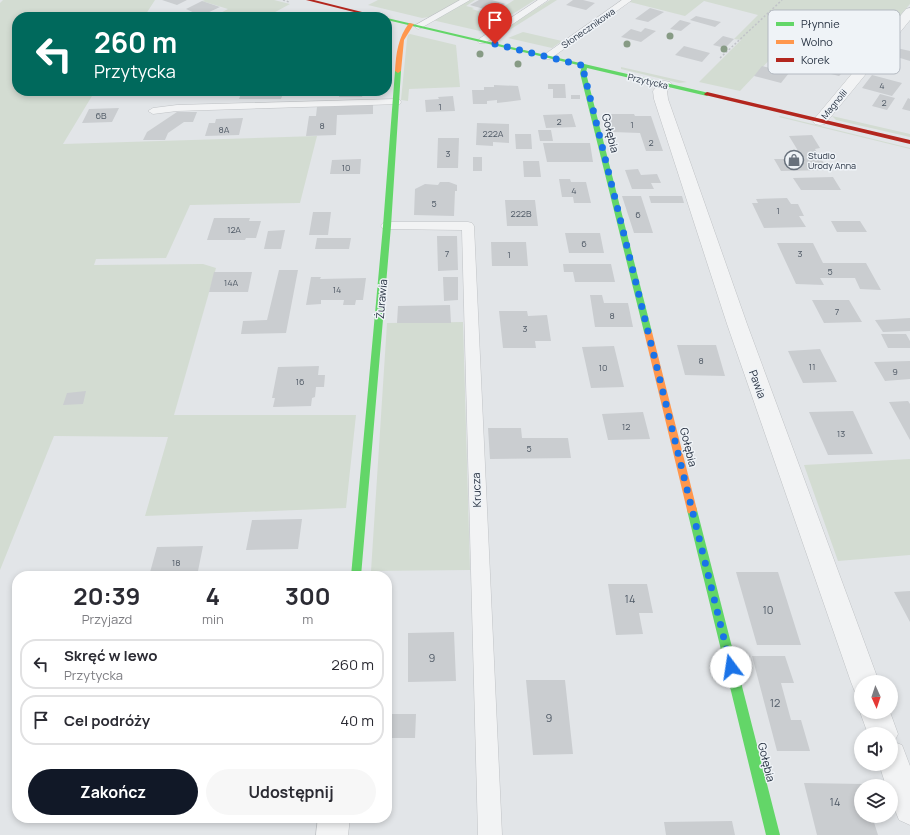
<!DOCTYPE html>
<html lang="pl">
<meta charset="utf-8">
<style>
body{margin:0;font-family:Manrope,sans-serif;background:#f7f7f7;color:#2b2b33;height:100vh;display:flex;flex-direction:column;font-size:15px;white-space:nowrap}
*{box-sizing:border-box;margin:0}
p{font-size:13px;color:#7c7c81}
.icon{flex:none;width:22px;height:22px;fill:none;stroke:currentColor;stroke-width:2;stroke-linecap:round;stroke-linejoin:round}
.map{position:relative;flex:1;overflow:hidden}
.drawer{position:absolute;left:12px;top:571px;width:380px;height:252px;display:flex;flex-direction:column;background:#fff;border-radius:16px;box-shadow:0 2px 6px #0003}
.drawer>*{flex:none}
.guide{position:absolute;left:12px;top:12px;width:380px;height:84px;border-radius:16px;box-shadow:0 2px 6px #0003;background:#00695c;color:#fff;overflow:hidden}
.needle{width:26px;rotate:177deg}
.controls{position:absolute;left:854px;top:675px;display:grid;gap:8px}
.controls a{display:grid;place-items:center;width:44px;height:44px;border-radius:50%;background:#fff;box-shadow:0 2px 6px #0003;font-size:20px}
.pin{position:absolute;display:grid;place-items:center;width:34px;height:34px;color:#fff;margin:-41px -17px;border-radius:50% 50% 50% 0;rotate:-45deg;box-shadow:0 0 4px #0007}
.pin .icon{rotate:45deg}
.me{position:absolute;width:44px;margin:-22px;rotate:346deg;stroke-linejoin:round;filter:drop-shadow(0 0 3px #0008)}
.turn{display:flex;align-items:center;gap:14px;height:84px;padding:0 16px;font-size:18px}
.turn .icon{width:52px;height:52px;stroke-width:2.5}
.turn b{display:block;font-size:28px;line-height:34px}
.eta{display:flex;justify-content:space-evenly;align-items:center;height:68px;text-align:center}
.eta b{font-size:24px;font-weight:700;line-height:28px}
.action{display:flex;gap:8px;margin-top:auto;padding:8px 16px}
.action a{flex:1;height:46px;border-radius:24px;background:#111827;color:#fff;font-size:16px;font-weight:700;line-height:46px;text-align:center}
.action a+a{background:#f7f7f7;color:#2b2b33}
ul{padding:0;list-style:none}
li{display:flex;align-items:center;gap:12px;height:50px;margin:0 8px 6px;padding:0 8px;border:2px solid #e1e1e2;border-radius:16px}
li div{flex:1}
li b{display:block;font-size:15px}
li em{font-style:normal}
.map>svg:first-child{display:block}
.green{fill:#d3dcd2}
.building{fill:#cacdd0}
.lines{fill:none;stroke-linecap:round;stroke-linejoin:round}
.lane-casing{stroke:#c0c3c6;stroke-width:1}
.street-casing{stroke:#c0c3c6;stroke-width:1}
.path{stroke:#c1c3c8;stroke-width:1.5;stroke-dasharray:2 2;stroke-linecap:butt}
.lane{fill:#f2f3f4;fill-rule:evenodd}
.street{fill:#f2f3f4;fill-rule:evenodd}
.fast{fill:#63d668;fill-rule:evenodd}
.slow{fill:#ff974d;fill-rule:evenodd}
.jam{fill:#b3261e;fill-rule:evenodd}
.tree{fill:#879b85}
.route{stroke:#1a73e8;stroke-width:7;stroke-dasharray:0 12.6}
.labels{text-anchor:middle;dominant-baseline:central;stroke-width:3;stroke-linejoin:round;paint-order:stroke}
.far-street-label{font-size:9px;fill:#273242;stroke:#eff3f7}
.number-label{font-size:9px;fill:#505a66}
.far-poi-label{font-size:9px;fill:#273242;stroke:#eff3f7;text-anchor:start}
.street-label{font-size:11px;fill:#273242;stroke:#eff3f7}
.near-number-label{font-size:11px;fill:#505a66}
.key{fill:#eff3f7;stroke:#b3b9c1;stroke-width:1}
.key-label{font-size:11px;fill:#273242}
</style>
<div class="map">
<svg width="910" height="835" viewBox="0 0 910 835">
<rect width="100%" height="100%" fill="#e2e5e8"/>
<path class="green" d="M3,0H155L144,17H17V91H95L63,144L317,136L300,203L190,205L166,258L96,259L94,265L203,264L216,268L174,415H356L346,508L145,516L168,437L54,436L0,570V3Z
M205,0H274L290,4L266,17H213L228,9L202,1Z
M378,0H462L430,17L422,18L368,5Z
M470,0H475L466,6L474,8L472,9L491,15L514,0H535L495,25L480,31L432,20Z
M550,0H557L511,29L505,32L501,31Z
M622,0H910V4L886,32L814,18L774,55L740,91L699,82L741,40L734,39L758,15L704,1L685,16Z
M523,32L562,41L552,48L508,38Z
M410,34L456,45L460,87L409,89L408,101L401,100L407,39L408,35Z
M621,67L687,82L679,83L621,69Z
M780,116L910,148V149L779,117Z
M832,116L910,134V137L836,120Z
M463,322L470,570L371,571L387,323Z
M910,459V555L838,561L804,465Z"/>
<path class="building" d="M162,0H187L177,5Z
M479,0H492L505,4L491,11L470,5Z
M573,0H583L595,3L586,10L566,5Z
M202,1L220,7L205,14L199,13L197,14L186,9Z
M650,8L664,12L648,22L635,19Z
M158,13L167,15L163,17H150Z
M696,16L721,22L715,27L690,20Z
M680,20L691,23L681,31L670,29Z
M645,28L656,31L641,42L621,37L631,29L641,32Z
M723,36L734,39L725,48L713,45Z
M684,46L710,53L702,62L675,55Z
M892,47L910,51V61L887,54Z
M825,64L845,70L839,76L819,71Z
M762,66L789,73L781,83L754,76Z
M872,75L902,83L892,96L862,88Z
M548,84H565L566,98H553V89H548Z
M494,85L518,86L521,100L497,103V100L487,101V104H473L472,90H484V87H494Z
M242,91H284L281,99H239Z
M340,91H364L362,97H339Z
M880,94L895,98L887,110L872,106Z
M571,95H580V99H571Z
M453,96L455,111L426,112L425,100L439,99L438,97Z
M908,98L910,99V111L902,109Z
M373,105V114L337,115L336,135L306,136L309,116H316L317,107Z
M119,108L112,122L82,123L89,109Z
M177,112H197L193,122H184L168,133L165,140H143L147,132Z
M572,114L576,127L546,128L543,115Z
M608,114H634L635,116H651L663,151H646L640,133L612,132Z
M243,118L239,135L205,136L209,123H215L216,119Z
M477,123L509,124V143L493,142V146L476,145Z
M538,130H551L553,141H540Z
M515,134H531L532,149H516Z
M812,135L820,148L815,149L828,170L781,171L774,159H803L789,136Z
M438,138H459L458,168H437Z
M543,143H590L593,162H547Z
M473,157H482V171H473Z
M361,159L360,174H330L332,160Z
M523,161H539L541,177H524Z
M638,169L641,175L657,174L661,183H651L654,189H632L625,170Z
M833,177L841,190H801L793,178Z
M559,179H570L571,182H586L591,203H574L573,197H562Z
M440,182H449L457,185V191H455L454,216L414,215L415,189L425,184L438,185Z
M622,196H641L653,233H634Z
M649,196H682L684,203H651Z
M787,198L791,204H798L804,216H799L806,227L764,228L752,203H758L756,199Z
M505,200H535L538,226H507Z
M313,212H331L328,235H309Z
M214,218H250L249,221H261L256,238H246L245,240H207Z
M831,221H860L867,232H837Z
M285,230L281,249H264L268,231Z
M565,233H600L604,253H569Z
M437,236H457L458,270L438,271Z
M317,238H351L349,249H315Z
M491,242H526L528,266H492Z
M777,243H813L823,263H866L881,290L860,289L855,278H820L824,285L796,284Z
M563,264H611L615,282H575L573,272H564Z
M279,270H298L286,333L241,334L243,321L267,320Z
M214,272H252L248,292H209Z
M311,277H321L320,279L366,278L363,300H356L355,305H343L344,300H321V304L306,305Z
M443,277H458V300L444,301Z
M590,295H602L604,303H628L633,327H595Z
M812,300H849L862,322L824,323Z
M450,305L451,323H397L398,306Z
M499,311H527L528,316L547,315L551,341H535L536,348H503Z
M910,318V331L883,332L875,320Z
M881,334H906L910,341V348H888Z
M677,345H716L725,376L685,375Z
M614,346L624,387L591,388L582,347Z
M820,349L837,382L803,383L788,351Z
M910,361V379L885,381L874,362Z
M319,366L318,375H325L324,387H316L315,397L312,398L311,406L273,407L275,398H272L278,367Z
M86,391L83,404L63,405L67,393Z
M908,401L910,404V440L889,402Z
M853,411L873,454L828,455L809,412Z
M643,412L650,439L608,440L602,414Z
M488,428H521L522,438H568L571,458L490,459Z
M302,519L298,549L246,550L252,520Z
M203,546L197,576H149L157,547Z
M736,572H778L801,645H757Z
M608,584H647L653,613H639L643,634L616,635Z
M910,591V622L894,592Z
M454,632L456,681L408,682V633Z
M752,656H785L794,683H781L791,720H801L810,751H777Z
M526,680H565L573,754L533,755Z
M387,714H416L415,738H387Z
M804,783L863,784V786H861V816H872L878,835H817Z
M732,821L735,835H666L664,822Z"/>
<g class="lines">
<g class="lane-casing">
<path id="lane" d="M460,0H470L421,28L418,29L414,26Z
M538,0H548L485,43H479L477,41L479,39Z
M622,0H632L550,59H544L542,57L544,55Z
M396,99L400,100L401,102L400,104L177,111L153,114L148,111L153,108L177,105Z
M387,222H468L472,223L474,226L502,835H478L462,230L383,229L381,226L383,223Z"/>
</g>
<g class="street-casing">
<path id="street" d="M910,8V20L825,124L820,125L815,124L813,121L815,118L906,9Z
M665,81L670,82L672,85L667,91L668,99L747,324L879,682H861V694L855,692L851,682L727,324L654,99L653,91L660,82Z
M861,710V712H890L898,734L894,742L902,745L910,766V825L899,820L891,800V786H886L879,764H891V734H868L860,712Z
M318,818H350L348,835H316Z"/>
</g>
<path class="path" d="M283,0L289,2
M720,58L782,0"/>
<use href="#lane" class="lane"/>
<use href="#street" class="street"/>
<path class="fast" d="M387,18L709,93L710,94L707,96L587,68L586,73L652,332L651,334H645L644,332L580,73L582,66L387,20Z
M398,69L401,71L391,226L361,576H351L383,226L395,71Z
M692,506L696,507L697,510L780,835H766L687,510L688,507Z"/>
<path class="slow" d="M409,23L414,24L404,40L401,71L398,73L395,71C396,53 398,38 409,23Z
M648,329L652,332L697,510L696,513L692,514L688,513L687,510L644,332Z"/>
<path class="jam" d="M306,0H314L382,17H374Z
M707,92L910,140V144L705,95L704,94Z"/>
</g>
<g class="tree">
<circle cx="670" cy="36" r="3.5"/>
<circle cx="627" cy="44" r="3.5"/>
<circle cx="724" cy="49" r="3.5"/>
<circle cx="480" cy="54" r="3.5"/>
<circle cx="518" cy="64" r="3.5"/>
</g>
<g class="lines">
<path class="route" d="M495,44L585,66L584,73L731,667"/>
</g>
<defs>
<g id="shop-ring" transform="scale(1)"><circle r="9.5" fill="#eff3f7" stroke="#68717c" stroke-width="1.5"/><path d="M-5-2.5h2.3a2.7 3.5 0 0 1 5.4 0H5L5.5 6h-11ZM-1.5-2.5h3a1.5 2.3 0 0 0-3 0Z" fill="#68717c"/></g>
</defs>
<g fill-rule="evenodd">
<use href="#shop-ring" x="794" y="160"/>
</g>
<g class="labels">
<g class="far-street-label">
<text transform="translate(588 28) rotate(-35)">Słonecznikowa</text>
<text transform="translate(648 81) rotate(13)">Przytycka</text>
<text transform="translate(834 104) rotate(-51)">Magnolii</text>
</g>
<g class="number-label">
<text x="882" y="85">4</text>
<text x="884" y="102">2</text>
<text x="440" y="106">1</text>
<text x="101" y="115">6B</text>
<text x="559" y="121">2</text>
<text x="632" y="124">1</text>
<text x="322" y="125">8</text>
<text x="224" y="129">8A</text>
<text x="493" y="133">222A</text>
<text x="651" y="142">2</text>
<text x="448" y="153">3</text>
<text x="346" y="167">10</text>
<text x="574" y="190">4</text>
<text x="434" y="203">5</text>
<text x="778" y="210">1</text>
<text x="521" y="213">222B</text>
<text x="638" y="214">6</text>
<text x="234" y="229">12A</text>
<text x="584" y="243">6</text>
<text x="447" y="253">7</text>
<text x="800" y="253">3</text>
<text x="509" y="254">1</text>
<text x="830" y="271">5</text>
<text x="231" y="282">14A</text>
<text x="337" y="289">14</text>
<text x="837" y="311">7</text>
<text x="612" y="315">8</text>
<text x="525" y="328">3</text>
<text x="701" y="360">8</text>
<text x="812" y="366">11</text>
<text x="603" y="367">10</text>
<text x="895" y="371">9</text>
<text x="300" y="381">16</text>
<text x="626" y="426">12</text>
<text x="841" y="433">13</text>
<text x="529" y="448">5</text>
<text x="176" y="562">18</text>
</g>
<g class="far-poi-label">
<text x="808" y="155">Studio<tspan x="808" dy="10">Urody Anna</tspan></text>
</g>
<g class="street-label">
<text transform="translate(611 133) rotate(76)">Gołębia</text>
<text transform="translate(381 299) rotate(-85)">Żurawia</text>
<text transform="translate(758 384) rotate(70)">Pawia</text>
<text transform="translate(689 447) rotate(76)">Gołębia</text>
<text transform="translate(476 490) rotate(-92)">Krucza</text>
<text transform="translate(767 762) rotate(76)">Gołębia</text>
</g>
<g class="near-number-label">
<text x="630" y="598">14</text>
<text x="768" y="609">10</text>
<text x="432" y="657">9</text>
<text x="775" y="702">12</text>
<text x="549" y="717">9</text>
<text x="835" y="801">14</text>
</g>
</g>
<rect x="768" y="10" width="132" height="64" rx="6" class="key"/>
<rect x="776" y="22" width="18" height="4" fill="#63d668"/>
<rect x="776" y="40" width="18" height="4" fill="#ff974d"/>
<rect x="776" y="58" width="18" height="4" fill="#b3261e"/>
<g class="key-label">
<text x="801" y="28">Płynnie</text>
<text x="801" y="46">Wolno</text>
<text x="801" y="64">Korek</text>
</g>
</svg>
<div class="controls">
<a><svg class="needle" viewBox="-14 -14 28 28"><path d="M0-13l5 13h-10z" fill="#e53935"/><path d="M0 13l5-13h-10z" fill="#7c7c81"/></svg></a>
<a><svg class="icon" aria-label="sound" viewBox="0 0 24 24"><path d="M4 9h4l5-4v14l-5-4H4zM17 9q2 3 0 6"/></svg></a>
<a><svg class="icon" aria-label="layers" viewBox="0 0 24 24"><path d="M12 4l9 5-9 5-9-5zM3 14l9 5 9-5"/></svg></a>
</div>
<div class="pin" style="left:495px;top:44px;background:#d93025"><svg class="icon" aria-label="arrive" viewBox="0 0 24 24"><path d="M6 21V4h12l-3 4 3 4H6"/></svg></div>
<svg class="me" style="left:731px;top:667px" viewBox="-20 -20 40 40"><circle r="19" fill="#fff"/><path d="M0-13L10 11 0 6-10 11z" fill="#1a73e8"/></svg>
<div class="guide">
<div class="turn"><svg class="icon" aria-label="left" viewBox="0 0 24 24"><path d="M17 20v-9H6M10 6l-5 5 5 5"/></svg><div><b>260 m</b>Przytycka</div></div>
</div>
<section class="drawer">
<div class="eta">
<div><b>20:39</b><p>Przyjazd</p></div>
<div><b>4</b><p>min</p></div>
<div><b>300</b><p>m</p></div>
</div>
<ul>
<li><svg class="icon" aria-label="left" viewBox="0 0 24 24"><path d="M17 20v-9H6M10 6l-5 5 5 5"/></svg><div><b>Skręć w lewo</b><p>Przytycka</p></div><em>260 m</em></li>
<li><svg class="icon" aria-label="arrive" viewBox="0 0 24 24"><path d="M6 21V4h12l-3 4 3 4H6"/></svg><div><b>Cel podróży</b></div><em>40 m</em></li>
</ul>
<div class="action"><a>Zakończ</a><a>Udostępnij</a></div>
</section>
</div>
